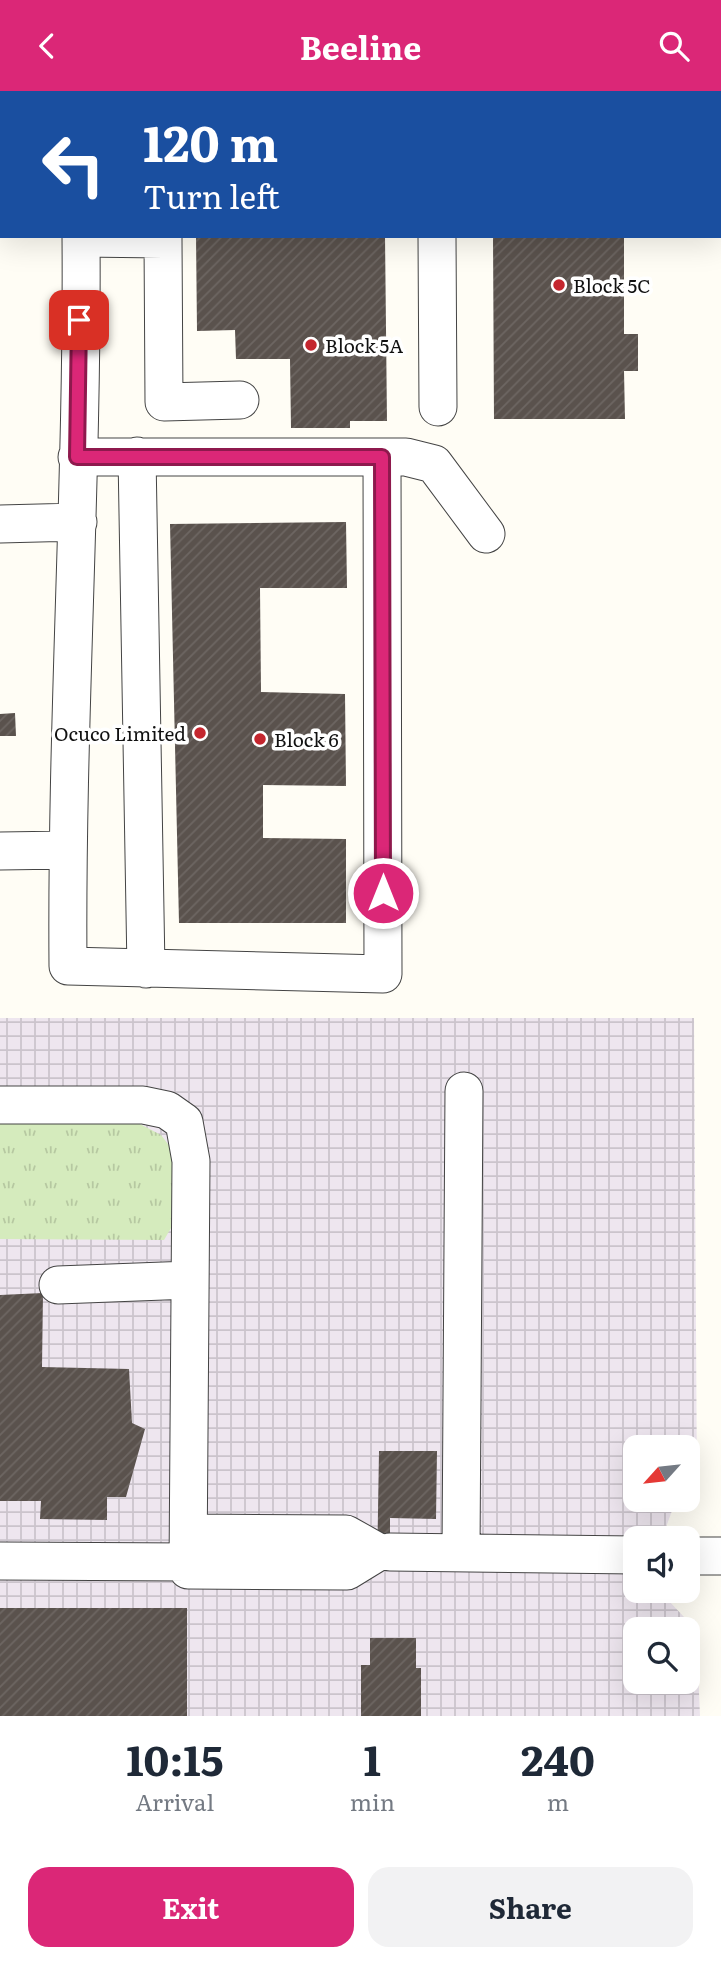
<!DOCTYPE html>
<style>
body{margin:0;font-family:Literata,serif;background:#f2f2f3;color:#1f2937;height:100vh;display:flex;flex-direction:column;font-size:26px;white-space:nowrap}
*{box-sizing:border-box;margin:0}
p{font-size:23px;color:#747a83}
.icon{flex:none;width:38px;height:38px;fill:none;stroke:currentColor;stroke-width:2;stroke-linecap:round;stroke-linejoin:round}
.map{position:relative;height:1625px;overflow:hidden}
.drawer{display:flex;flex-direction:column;background:#fff;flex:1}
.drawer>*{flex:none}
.top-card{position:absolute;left:0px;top:0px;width:721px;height:147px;box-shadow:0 7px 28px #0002;background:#1a4fa0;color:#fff;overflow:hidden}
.needle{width:46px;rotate:243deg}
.fabs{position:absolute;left:623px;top:1344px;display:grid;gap:14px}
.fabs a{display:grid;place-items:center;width:77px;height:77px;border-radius:14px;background:#fff;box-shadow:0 7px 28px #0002;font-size:35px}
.pin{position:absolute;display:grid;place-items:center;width:60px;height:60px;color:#fff;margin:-30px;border-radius:14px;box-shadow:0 4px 10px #0006}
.me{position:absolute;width:77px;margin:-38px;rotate:0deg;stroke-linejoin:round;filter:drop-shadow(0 0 5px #0008)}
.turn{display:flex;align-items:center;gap:24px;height:147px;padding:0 28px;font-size:32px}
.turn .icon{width:91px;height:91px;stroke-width:2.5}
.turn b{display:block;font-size:49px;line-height:60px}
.eta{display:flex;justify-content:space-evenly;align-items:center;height:119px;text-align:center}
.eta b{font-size:42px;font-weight:700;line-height:49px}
.cta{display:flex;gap:14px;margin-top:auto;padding:14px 28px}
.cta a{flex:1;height:80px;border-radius:21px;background:#db2777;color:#fff;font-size:28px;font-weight:700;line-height:80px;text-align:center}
.cta a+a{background:#f2f2f3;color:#1f2937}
header{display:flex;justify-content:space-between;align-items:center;height:91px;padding:0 28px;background:#db2777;color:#fff;font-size:32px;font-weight:700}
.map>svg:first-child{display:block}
.industrial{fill:url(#industrial-grid);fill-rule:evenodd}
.grass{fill:url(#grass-tufts)}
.building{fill:url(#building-hatch)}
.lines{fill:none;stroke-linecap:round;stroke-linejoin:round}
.minor-casing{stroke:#444;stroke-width:39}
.minor{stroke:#fff;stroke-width:37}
.route-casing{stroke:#8e194d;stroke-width:18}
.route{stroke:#db2777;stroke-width:12}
.poi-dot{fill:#c4262e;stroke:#fff;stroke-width:2.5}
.labels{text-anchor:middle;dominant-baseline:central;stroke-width:7;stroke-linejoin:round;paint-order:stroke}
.poi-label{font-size:19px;fill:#111;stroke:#fff;text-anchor:start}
</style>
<header><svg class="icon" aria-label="back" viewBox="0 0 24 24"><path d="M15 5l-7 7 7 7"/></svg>Beeline<svg class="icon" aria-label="search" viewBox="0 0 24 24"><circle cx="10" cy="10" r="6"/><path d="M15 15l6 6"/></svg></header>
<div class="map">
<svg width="721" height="1625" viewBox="0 0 721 1625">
<defs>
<pattern id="industrial-grid" width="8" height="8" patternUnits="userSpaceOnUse" patternTransform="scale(1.75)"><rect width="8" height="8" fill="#eee6ef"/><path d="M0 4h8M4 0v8" fill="none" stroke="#cbc4cc"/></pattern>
<pattern id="grass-tufts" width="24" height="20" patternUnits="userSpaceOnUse" patternTransform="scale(1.75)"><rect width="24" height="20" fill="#d5ebbd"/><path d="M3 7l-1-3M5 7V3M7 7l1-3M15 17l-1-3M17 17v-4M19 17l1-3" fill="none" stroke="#b6c8a1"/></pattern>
<pattern id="building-hatch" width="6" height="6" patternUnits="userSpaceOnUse" patternTransform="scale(1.75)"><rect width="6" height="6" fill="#5a524d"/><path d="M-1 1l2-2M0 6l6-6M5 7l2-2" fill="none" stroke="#6d6662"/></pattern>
</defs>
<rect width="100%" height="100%" fill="#fffdf5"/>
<path class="industrial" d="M0,927H694L697,1394L688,1403V1356H635V1409H681L673,1417L662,1447H635V1500H665L668,1509L684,1526L696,1530L700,1625H0ZM635,1538H688V1591H635Z"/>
<path class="grass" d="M0,1031L138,1032L161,1044L175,1062L174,1132L164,1149L0,1148Z"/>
<path class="building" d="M196,145H385L387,330H350V337H291L290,268H236L235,239L197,240Z
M493,145H624V243H638V280H624L625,328H494Z
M346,431L347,497H260L261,601L345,603L346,695L263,694V747L346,748V832H179L170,433Z
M15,622L16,645H0V623Z
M43,1202L42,1276L129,1278L132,1332L145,1338L126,1406H107V1429L40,1428L41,1410H0V1204Z
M379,1360H437L436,1428L390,1427V1480H377Z
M0,1517H187V1625H0Z
M370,1547H416V1577H421V1625H361V1574H370Z"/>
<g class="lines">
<g class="minor-casing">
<path id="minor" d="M71,0V2
M433,0V2
M535,2V0
M81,145C83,388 66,631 68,875L383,883L382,366
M437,145L438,316
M81,147L163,148V145
M163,148L164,311L240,309
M137,365L146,878
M77,366H406L434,373L486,443
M0,433L78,431
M0,760L67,759
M0,1014H143L167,1019L184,1031L191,1070L188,1479L347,1480L378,1461L346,1443L189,1442
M58,1194L190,1189
M390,1461L635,1464
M461,1462L464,1000
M688,1465H721
M0,1470L188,1471"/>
</g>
<use href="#minor" class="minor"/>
</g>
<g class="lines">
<g class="route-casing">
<path id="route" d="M79,229L77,366H382L383,802"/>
</g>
<use href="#route" class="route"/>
</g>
<g class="poi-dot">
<circle cx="559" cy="194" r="7"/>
<circle cx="311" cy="254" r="7"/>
<circle cx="200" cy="642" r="7"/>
<circle cx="260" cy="648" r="7"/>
</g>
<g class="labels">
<g class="poi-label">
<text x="573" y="194">Block 5C</text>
<text x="325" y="254">Block 5A</text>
<text x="186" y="642" text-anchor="end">Ocuco Limited</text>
<text x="274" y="648">Block 6</text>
</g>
</g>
</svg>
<div class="fabs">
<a><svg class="needle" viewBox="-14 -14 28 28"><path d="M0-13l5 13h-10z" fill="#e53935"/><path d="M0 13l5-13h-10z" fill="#747a83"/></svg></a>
<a><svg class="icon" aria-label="sound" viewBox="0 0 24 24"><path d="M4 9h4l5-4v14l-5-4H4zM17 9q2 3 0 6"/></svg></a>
<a><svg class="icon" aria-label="search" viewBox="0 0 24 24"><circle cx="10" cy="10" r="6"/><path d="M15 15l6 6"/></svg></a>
</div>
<div class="pin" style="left:79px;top:229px;background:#d93025"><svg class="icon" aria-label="arrive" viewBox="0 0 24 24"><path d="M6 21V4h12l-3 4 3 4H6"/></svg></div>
<svg class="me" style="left:383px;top:802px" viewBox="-20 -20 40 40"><circle r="17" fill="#db2777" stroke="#fff" stroke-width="3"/><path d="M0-11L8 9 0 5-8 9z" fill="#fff"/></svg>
<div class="top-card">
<div class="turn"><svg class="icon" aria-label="left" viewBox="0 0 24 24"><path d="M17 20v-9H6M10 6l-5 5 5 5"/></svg><div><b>120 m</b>Turn left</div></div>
</div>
</div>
<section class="drawer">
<div class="eta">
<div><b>10:15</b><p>Arrival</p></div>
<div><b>1</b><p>min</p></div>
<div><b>240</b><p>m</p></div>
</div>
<div class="cta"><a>Exit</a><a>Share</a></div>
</section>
